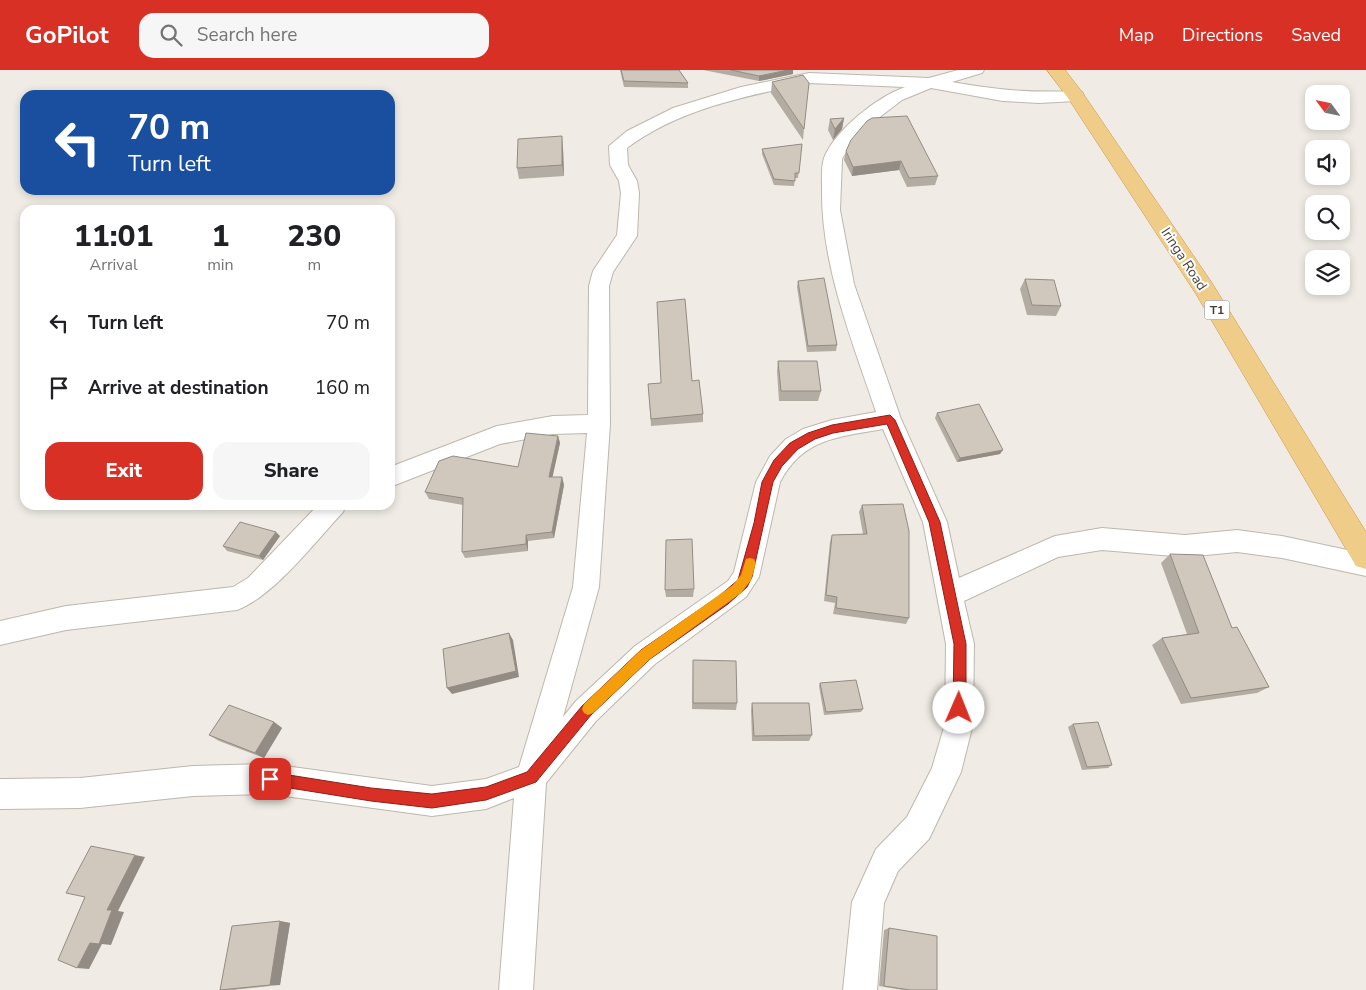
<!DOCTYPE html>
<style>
body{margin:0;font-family:"Nunito Sans",sans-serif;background:#f6f6f6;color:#202124;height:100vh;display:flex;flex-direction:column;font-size:19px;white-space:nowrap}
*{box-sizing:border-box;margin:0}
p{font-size:16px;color:#757577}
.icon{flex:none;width:28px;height:28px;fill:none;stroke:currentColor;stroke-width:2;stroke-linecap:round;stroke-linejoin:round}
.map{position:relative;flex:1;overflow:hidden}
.details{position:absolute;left:20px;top:135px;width:375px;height:305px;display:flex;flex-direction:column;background:#fff;border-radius:15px;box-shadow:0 2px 8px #0003}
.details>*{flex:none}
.guide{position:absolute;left:20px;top:20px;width:375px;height:105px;border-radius:15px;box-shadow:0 2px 8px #0003;background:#1a4fa0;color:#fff;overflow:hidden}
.needle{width:32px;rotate:303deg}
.buttons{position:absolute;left:1305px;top:15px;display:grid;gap:10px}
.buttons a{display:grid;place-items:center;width:45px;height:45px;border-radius:10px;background:#fff;box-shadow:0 2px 8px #0003;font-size:25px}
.pin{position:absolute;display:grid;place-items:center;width:42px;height:42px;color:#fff;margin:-21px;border-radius:10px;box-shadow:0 2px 8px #0006}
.me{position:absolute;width:55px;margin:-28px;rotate:1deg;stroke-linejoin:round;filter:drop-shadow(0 0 4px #0008)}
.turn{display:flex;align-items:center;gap:18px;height:105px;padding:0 25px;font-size:22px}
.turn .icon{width:65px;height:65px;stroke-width:2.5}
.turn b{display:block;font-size:35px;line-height:42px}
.eta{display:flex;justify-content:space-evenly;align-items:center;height:85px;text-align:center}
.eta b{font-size:30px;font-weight:800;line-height:35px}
.action{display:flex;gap:10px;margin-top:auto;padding:10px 25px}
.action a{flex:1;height:58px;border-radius:15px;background:#d93025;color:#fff;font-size:20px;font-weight:800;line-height:58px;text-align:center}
.action a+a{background:#f6f6f6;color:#202124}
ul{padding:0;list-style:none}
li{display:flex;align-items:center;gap:15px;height:65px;padding:0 25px}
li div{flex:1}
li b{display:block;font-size:19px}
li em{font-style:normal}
header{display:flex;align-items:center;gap:30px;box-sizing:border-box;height:70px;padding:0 25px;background:#d93025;color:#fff}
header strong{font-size:24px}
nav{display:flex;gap:28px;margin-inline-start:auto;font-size:18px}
.search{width:350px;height:45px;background:#f6f6f6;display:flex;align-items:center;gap:12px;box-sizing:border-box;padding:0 18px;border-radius:15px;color:#757577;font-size:19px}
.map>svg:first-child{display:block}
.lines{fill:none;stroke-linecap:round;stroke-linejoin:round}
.minor-casing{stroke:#bdb7ac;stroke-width:2}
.trunk-casing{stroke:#c99646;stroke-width:1}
.minor{fill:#fff;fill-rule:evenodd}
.trunk{fill:#efcc88;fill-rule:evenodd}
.wall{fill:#b3aca2}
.shaded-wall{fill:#928c84}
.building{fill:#d0c8bc;stroke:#928c84}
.route{fill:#d93025;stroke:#8d1f18}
.slow{fill:#f59e0b}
.labels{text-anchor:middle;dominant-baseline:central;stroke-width:4;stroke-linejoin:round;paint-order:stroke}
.shield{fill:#fff;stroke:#7b7772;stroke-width:1}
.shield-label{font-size:12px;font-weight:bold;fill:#423d35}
.street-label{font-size:14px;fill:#423d35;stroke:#fff}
</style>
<header>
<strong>GoPilot</strong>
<div class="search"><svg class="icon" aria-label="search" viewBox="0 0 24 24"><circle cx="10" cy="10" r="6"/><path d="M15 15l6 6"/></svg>Search here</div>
<nav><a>Map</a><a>Directions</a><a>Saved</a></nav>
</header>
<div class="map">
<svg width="1366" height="920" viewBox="0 0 1366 920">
<rect width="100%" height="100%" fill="#f0ece5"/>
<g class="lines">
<g class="minor-casing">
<path id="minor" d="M958,0H984L982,3L952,12C997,20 1030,23 1076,21L1082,22L1084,26L1082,30L1076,31L1039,33L1003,31L931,18L902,30L864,59L848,78L842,89L840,140L854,214L901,349L947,452L959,508L1055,466L1102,458L1185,465L1237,460L1282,466L1366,484V506L1282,488L1237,482L1185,487L1102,480L1058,487L964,531L974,574L973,654L961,702L929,769L898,801L884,833L877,920H843L852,832L876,779L907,747L932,698L945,654L946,574L923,452L883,359C839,367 803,368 780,412L759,507L746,527L655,594L596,651L546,713L533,920H499L514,728L486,739L432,746L270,724L193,726L80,738L0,739V709L80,708L193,696L270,694L432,716L486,709L519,697L573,517L587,363L553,364L500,374L390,417V397L497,356L553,346L588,345L589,216L593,201L617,165L621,123L619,111L610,95L609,76L627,61L673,38L741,17L809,3L929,8ZM809,13L905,17C877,27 835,60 824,88C821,98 822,109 822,119C821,196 852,270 876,342L832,350L803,359L786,369L770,386L756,412L734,502L728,511L635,576L576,631L563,647L599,517L610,354L609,216L613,202L637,166L639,123L637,111L628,95L627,78C679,39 746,26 809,13Z
M318,435H346L343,442C315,472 274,526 237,540L66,560L0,575V551L66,536L233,517L248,508Z"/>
</g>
<g class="trunk-casing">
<path id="trunk" d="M1047,0H1065L1082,22L1212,213L1366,462V499L1356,496L1196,224L1068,28Z"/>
</g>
<use href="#minor" class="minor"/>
<use href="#trunk" class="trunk"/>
</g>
<path class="wall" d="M620,0H679L688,13V18L624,17Z
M703,0H793V4L759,11Z
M772,12L804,59L803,70L771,23Z
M844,48L842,59L833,70L828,60L830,49Z
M851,70L938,106L935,115L907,117L899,100L852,106L844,90L846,81Z
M802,74L798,108H795L794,116L774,115L762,84V79Z
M563,78L564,106L519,109L517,98Z
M1025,209L1061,236L1056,246L1027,245L1020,219Z
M798,211L837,275L836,281L807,282L797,217Z
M778,291L821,321L818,331H779L777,301Z
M692,311L703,344V352L651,356L648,314Z
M937,343L1000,384L957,392L935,348Z
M558,366L560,373L552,407H562L564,415L554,468L528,471V481L465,488L462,482L463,435L429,429L425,422L518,397Z
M862,435L909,548L906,554L833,544L835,533L824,531L830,472L832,465L863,464L859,442Z
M280,466L263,490L227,481L223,476Z
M1170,484L1232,558L1269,617L1257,623L1181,634L1152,575L1162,568L1187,564L1161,493Z
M694,519L693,527H666L665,520Z
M693,590L737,633L736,640L692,639Z
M820,613L863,639L861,642L824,645L819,616Z
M752,633L812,665L809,671H752L751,640Z
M274,652L282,658L264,688L219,671L209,665Z
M1073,654L1112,695L1108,698L1082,700L1068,657Z
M280,851L290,853L280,915L233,920H220Z
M889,858L937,920H903L879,916L884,860Z"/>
<path class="shaded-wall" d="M788,0H793V4L759,11V6Z
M844,48L842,59L833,70L835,59Z
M562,66L563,78L564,106L562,95Z
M901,91L899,100L852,106L853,97Z
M558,366L560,373L551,414L549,407Z
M1003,380L1000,384L957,392L960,388Z
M562,407L564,415L554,468L552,462Z
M276,462L280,466L263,490L259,486Z
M526,465L528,471V481L526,474Z
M509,563L513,570L519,607L452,624L447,618Z
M274,652L282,658L264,688L255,683Z
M135,785L145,787L118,841L124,842L111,875L102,874L89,899L77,898Z
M280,851L290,853L280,915H270Z"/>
<path class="building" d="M621,0H679L688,13L624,11Z
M731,0H788L759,6Z
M803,5L809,13L804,59L772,12Z
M907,46L938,106L909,108L901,91L853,97L846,81L851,70L867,51L872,48Z
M844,48L835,59L830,49Z
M562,66V95L517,98L518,69Z
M802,74L799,103H795V111L774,109L762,79Z
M824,208L837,275L808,276L798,211Z
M1025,209L1054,210L1061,236L1032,235Z
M685,229L692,311L699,310L703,344L651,349L648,314L661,313L657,232Z
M778,291H817L821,321H781Z
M979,334L1003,380L960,388L937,343Z
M526,363L558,366L549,407H562L552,462L526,465V474L462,482L463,428L425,422L439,391L453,386L518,397Z
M903,434L909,461V548L836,538L837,527L826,525L832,465L867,464L862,435Z
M240,452L276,462L259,486L223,476Z
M692,469L694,519L665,520L666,470Z
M1170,484L1203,485L1232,558L1237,557L1269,617L1191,628L1162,568L1199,563Z
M509,563L516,601L447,618L443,579Z
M693,590L736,591L737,633H693Z
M856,610L863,639L826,642L820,613Z
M752,633H809L812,665L754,666Z
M229,635L274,652L255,683L209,665Z
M1098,652L1112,695L1087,697L1073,654Z
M91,776L135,785L107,840H112L99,874L90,873L77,898L58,890L85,827L66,823Z
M280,851L270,915L220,920L232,856Z
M889,858L937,866V920H910L884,916Z"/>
<path class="route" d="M890,345L895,350L940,452L966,574V638L964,643L959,644L955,643L953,638L954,574L929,452L887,354L833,363L815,369L798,379L782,396L773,412L752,507L747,517L728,534L650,589L591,645L536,712L486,730L432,738L371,731L265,714L263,709L265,704L270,702L371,718L432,724L486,717L527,702L582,636L641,580L719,526L738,510L754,453L762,412L774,390L790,373L808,363L832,355Z"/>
<path class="slow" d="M750,488L754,489L756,493L751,510L741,523L650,589L593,643L588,645L584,643L582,639L584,634L641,580L733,515L741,505L746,489Z"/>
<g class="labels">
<rect class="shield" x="1204.5" y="230.5" width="25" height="19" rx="4"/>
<g class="shield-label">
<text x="1217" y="240">T1</text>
</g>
<g class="street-label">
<text transform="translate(1184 189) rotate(57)">Iringa Road</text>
</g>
</g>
</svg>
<div class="buttons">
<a><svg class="needle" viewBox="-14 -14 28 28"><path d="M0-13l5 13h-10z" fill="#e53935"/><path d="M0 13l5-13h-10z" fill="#757577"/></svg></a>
<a><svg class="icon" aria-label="sound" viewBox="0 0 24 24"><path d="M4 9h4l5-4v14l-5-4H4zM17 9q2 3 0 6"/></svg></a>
<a><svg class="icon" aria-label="search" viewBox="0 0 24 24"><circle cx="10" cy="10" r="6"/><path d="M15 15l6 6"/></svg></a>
<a><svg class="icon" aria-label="layers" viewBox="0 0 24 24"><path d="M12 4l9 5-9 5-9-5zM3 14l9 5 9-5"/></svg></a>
</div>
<div class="pin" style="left:270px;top:709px;background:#d93025"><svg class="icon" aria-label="arrive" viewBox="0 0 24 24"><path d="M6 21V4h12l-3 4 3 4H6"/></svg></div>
<svg class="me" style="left:959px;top:638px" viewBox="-20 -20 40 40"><circle r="19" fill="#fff"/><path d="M0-13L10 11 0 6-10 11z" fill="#d93025"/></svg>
<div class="guide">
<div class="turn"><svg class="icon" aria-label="left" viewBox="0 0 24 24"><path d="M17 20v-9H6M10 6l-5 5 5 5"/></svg><div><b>70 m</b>Turn left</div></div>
</div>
<section class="details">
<div class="eta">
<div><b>11:01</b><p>Arrival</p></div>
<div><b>1</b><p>min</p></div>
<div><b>230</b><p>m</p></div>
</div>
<ul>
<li><svg class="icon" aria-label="left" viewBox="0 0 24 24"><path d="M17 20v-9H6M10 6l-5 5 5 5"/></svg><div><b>Turn left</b></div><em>70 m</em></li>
<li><svg class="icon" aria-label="arrive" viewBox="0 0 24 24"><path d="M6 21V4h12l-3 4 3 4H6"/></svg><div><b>Arrive at destination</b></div><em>160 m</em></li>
</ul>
<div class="action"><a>Exit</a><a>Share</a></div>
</section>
</div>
